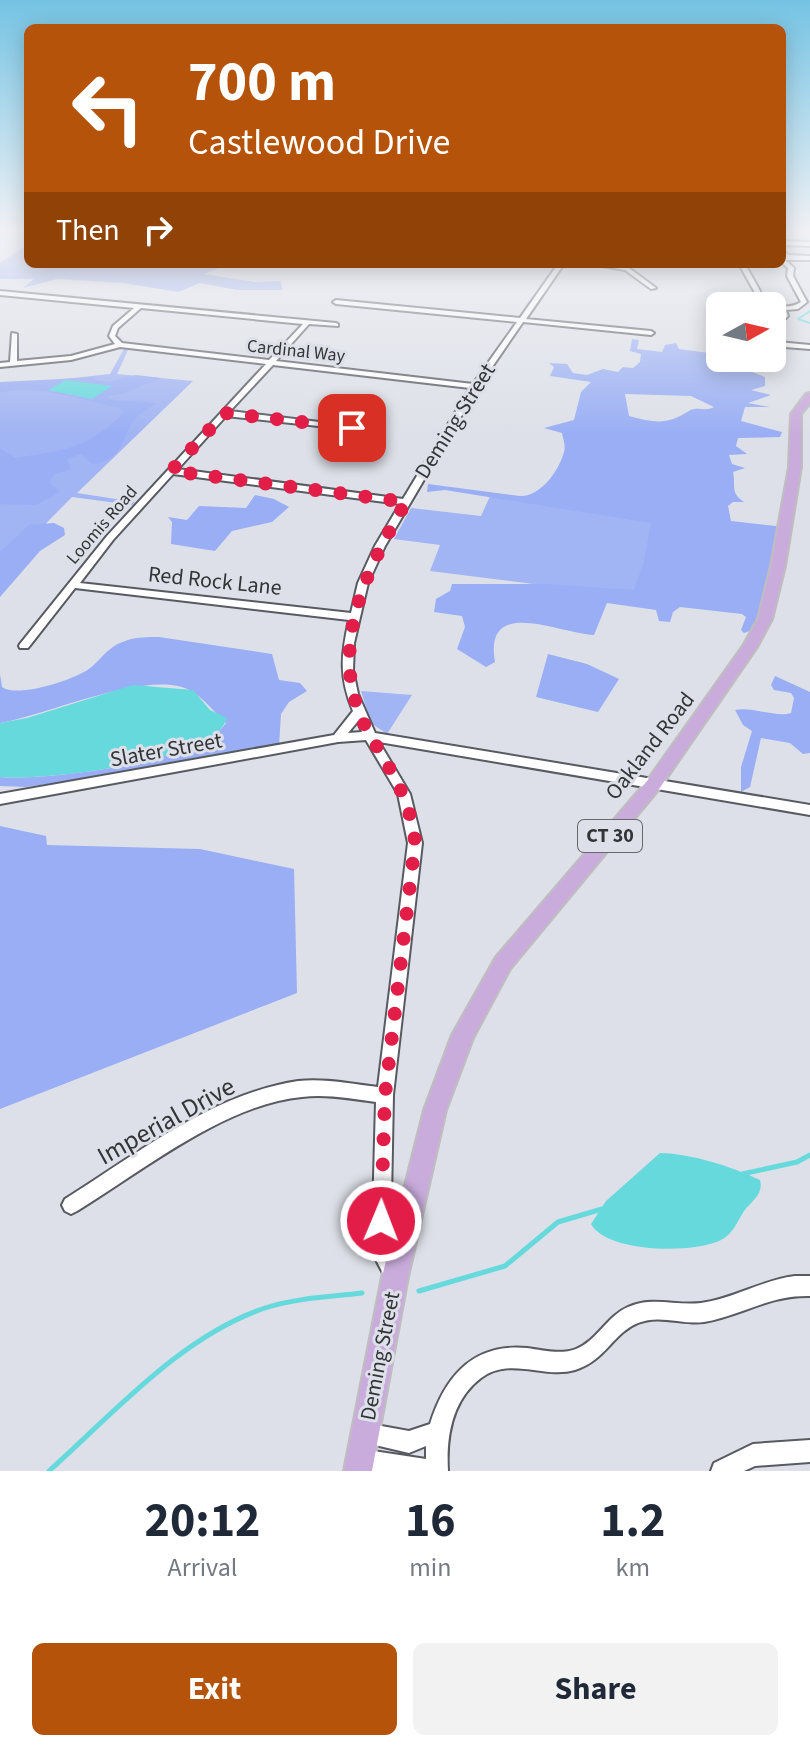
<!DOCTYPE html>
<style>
body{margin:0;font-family:"Source Sans 3",sans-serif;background:#f2f2f3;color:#1f2937;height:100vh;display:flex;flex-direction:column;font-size:30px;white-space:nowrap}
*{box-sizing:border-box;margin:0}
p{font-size:26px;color:#747a83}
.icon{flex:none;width:44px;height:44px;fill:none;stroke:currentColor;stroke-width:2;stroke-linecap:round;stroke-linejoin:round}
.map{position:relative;height:1471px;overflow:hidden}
.side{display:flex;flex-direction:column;background:#fff;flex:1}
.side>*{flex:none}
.guide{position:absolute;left:24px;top:24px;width:762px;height:244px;border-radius:12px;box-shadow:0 4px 20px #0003;background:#b45309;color:#fff;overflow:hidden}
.needle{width:52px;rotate:82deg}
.controls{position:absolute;left:706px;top:292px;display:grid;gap:16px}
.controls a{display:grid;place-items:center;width:80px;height:80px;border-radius:12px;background:#fff;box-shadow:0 4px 20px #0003;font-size:40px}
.pin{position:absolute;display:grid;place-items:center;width:68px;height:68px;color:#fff;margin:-34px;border-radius:16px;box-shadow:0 4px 12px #0006}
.me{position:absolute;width:88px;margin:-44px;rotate:1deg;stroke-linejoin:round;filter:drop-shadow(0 0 6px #0008)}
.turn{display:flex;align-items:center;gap:28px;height:168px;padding:0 32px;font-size:36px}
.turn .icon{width:104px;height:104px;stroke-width:2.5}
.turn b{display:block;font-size:56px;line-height:68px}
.then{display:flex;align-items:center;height:76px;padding:0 32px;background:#0003;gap:16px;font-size:30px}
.eta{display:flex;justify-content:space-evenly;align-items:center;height:136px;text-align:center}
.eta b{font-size:48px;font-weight:700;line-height:56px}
.primary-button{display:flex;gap:16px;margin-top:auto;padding:16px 32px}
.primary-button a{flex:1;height:92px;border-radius:12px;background:#b45309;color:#fff;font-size:32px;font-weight:700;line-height:92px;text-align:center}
.primary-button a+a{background:#f2f2f3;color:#1f2937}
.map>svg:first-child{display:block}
.green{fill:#a1b4f3}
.forest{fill:#99aef4;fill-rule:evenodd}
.water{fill:#66d9dc}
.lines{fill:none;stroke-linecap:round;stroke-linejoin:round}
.stream-far1{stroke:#66d9dc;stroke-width:2}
.stream{stroke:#66d9dc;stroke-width:5}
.minor-casing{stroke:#585a61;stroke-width:4}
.major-casing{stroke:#bebebf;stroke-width:4}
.minor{fill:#fff;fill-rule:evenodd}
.major{fill:#caacdc;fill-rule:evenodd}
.route{stroke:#e11d48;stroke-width:14;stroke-dasharray:0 25.2}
.labels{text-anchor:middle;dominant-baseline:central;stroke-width:6;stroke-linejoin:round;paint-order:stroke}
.far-street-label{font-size:18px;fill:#333437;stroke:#dde0e8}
.shield{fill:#dde0e8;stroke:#66686c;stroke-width:2}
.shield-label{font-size:20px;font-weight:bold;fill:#333437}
.street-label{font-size:22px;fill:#333437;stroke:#dde0e8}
.near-street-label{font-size:26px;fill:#333437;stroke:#dde0e8}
</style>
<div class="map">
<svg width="810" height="1471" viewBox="0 0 810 1471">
<rect width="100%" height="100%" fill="#dde0e8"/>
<path class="green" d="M124,349L128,350L117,374L193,381L77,493L135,502L132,505L72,497L0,570V386L110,374Z
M491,494L774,528L755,612L430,571L440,545L394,539L411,508L481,516Z
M361,691L412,695L387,734L371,723Z"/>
<path class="forest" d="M28,244V264H229L204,274L255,282L280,281L283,290H237L200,283L178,292L123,283L57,279L23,288L34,279H0V263Z
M632,339L639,340L637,349L662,352L665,345L676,343L679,349L709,353L720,345V358H752V372L765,377V386L751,390L771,395L748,403L770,407H745L741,421L782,432L780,437L738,438L736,446L747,454L729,455L732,464L745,468L733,472C736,488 730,492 744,502H733L728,506L731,521L776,526L779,530L763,617L755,629L744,633L741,630L746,617L742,614L680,607L673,612L670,622L659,621L656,610L607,603L594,635C560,634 483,595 495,662L486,667L457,649L465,627L462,616L434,612L436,599L450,591L452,584H544L634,590L644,562L651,523L445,490L427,492L428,484L520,496C540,497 559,471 564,452C566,446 563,439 562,433L544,428L574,420L581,392L591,382L550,376L554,367L549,363L567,364L573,373L587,375L603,369L618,372L623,367L633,368L640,362L641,354L630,351ZM625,394L691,396L714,407C706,412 697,406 689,411C667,425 656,423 629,416Z
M136,375L161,378L125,393L109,396L108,399L114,400L157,403C148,409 137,415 132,423C122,439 122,461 92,464L81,454L67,459L71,469L55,474L49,482L60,492L36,505L0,504V449L16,458C63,450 88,450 124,412L117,407C82,401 34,382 0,393V382L100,377L92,379L108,382ZM65,380L111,386L91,399L49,390Z
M255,495L274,499L289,507L272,522L232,531L215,551L171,544L172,522L168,517L187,520L199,506L246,508Z
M54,523L64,528L65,535L40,551L0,597V552L29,525Z
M159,637L272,654L279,680L300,683L307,691L289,702L281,714L279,746L134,772L26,787L0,786V777C46,781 201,762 226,723C215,713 202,696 189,690C149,669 47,715 0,723V674L2,687C17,698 68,681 84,672C100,664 104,647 128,640C137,637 149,637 159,637Z
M548,654L587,664L619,679L598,712L536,697Z
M775,676L810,692V753L803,754L790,743L761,738L750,787L741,792V767L752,731L743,725L735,710C751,706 777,718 791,713L794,698L791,693L774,690L771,685Z
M0,826L46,836L47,845L200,849L294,869L297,993L0,1109Z"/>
<path class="water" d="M66,380L112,386L92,399L48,390Z
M133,685L193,690L210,710L227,718C216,762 41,781 0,777V723L27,718Z
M660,1153C693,1154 730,1166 760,1180C764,1194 752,1201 744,1211C737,1222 733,1234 721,1240C693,1254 607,1253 591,1224L606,1201Z"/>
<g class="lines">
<path class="stream-far1" d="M810,311L798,319L810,323"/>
<path class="stream" d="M742,1174L797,1162L810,1155
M419,1291L505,1266L558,1222L602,1209
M49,1471C113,1414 181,1336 265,1308C296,1298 329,1297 362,1293"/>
<g class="minor-casing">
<path id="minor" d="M782,241L810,242V246L782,245Z
M782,249L788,255L810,256V260H785L794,268L793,276L807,302L798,309L786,310L788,316L775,328L778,342L810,345V349L772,346V324L782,316L780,309H772V306H763L755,301L754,291L739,264H745L760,291V299C772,306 789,310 801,302L787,276L788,268L782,263Z
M558,264H564L526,319L651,331L654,333L651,335L523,322L479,386L385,546L368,583L354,643L353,670L358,694L375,733L810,805V815L379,742L410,794L422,843L393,1095L390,1250L404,1274L401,1281L394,1284L387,1281L372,1252L376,1102C352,1099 327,1094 302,1097C225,1104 142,1171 77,1211L71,1214L65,1211L62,1205L65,1199C137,1154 212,1094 298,1081C324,1078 352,1084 378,1087L408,843L398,794L366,740L338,742L0,804V794L334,735L353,711C339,677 341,655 349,620L75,588L28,648H20L19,646L20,644L107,536L266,364L120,347L71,360L0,367V363L10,362L12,333L17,334V361L71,356L115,344L109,336L113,326L134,308L0,295V291L336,323L338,324V326L309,324L276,361L473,384L517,322L336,304L333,302L336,300L520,318ZM141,308L303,324L269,360L122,343L115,336L118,328ZM273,365L470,388L403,499L178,469L226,416L355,430V426H352L230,411ZM173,474L400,504L375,546L358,583L351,613L80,583L113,540ZM358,721L362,732L348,733Z
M591,264L629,268L656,288L651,289L625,270Z
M687,264H720L717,266H690Z
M795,1276H810V1296C769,1295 743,1315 704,1322C683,1325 659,1314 638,1323C613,1333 605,1361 575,1370C544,1379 510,1356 481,1378C452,1400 446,1436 448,1471H362L352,1468L349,1460L352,1452L360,1449L426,1459V1446L409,1453L358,1441L354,1434L358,1427L365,1423L409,1431L430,1424C445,1376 473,1343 527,1348C542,1350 561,1355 576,1349C597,1341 607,1316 628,1307C653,1296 675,1306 701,1303C733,1299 762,1280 795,1276Z
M810,1440V1462L755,1466L744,1471H711L714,1463L753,1444Z"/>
</g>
<g class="major-casing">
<path id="major" d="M810,393V403L801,414V467L785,566L772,619L757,647L659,789L510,969L473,1038L446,1110L408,1277L372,1471H344L382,1277L424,1110L452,1035L496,957L647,781L743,646L758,619L771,566L789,467L791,414L806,394Z"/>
</g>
<use href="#minor" class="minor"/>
<use href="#major" class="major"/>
</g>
<linearGradient id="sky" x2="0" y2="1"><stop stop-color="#74c3e3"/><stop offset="0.53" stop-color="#f0f1f5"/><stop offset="1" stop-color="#f0f1f5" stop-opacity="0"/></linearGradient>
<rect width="810" height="435" fill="url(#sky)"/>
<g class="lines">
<path class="route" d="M352,428L225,413L171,471L406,502C364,574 323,656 371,737C392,772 411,801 415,843L385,1095L381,1221"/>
</g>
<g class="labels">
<g class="far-street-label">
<text transform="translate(296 351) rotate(6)">Cardinal Way</text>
<text transform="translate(102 525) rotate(-49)">Loomis Road</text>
</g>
<rect class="shield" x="578" y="820" width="64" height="32" rx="6"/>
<g class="shield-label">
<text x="610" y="836">CT 30</text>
</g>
<g class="street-label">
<text transform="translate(455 421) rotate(-58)">Deming Street</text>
<text transform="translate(215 581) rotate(6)">Red Rock Lane</text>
<text transform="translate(650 746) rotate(-52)">Oakland Road</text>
<text transform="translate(166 750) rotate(-10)">Slater Street</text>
<text transform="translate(380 1356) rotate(-79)">Deming Street</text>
</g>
<g class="near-street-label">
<text transform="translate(166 1121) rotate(-29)">Imperial Drive</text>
</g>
</g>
</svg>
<div class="controls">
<a><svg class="needle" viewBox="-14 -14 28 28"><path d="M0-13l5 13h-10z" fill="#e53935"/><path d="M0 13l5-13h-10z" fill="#747a83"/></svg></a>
</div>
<div class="pin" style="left:352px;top:428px;background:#d93025"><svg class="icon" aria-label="arrive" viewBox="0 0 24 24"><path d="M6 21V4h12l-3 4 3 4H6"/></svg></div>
<svg class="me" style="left:381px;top:1221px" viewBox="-20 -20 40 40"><circle r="17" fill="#e11d48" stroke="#fff" stroke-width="3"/><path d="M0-11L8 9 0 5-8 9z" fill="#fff"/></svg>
<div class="guide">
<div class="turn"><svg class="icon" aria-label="left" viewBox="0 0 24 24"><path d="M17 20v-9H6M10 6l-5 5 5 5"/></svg><div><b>700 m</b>Castlewood Drive</div></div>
<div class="then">Then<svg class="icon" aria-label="right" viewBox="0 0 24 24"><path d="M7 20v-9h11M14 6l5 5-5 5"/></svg></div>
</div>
</div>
<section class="side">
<div class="eta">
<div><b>20:12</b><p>Arrival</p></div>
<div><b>16</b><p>min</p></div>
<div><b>1.2</b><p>km</p></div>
</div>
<div class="primary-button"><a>Exit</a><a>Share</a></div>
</section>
